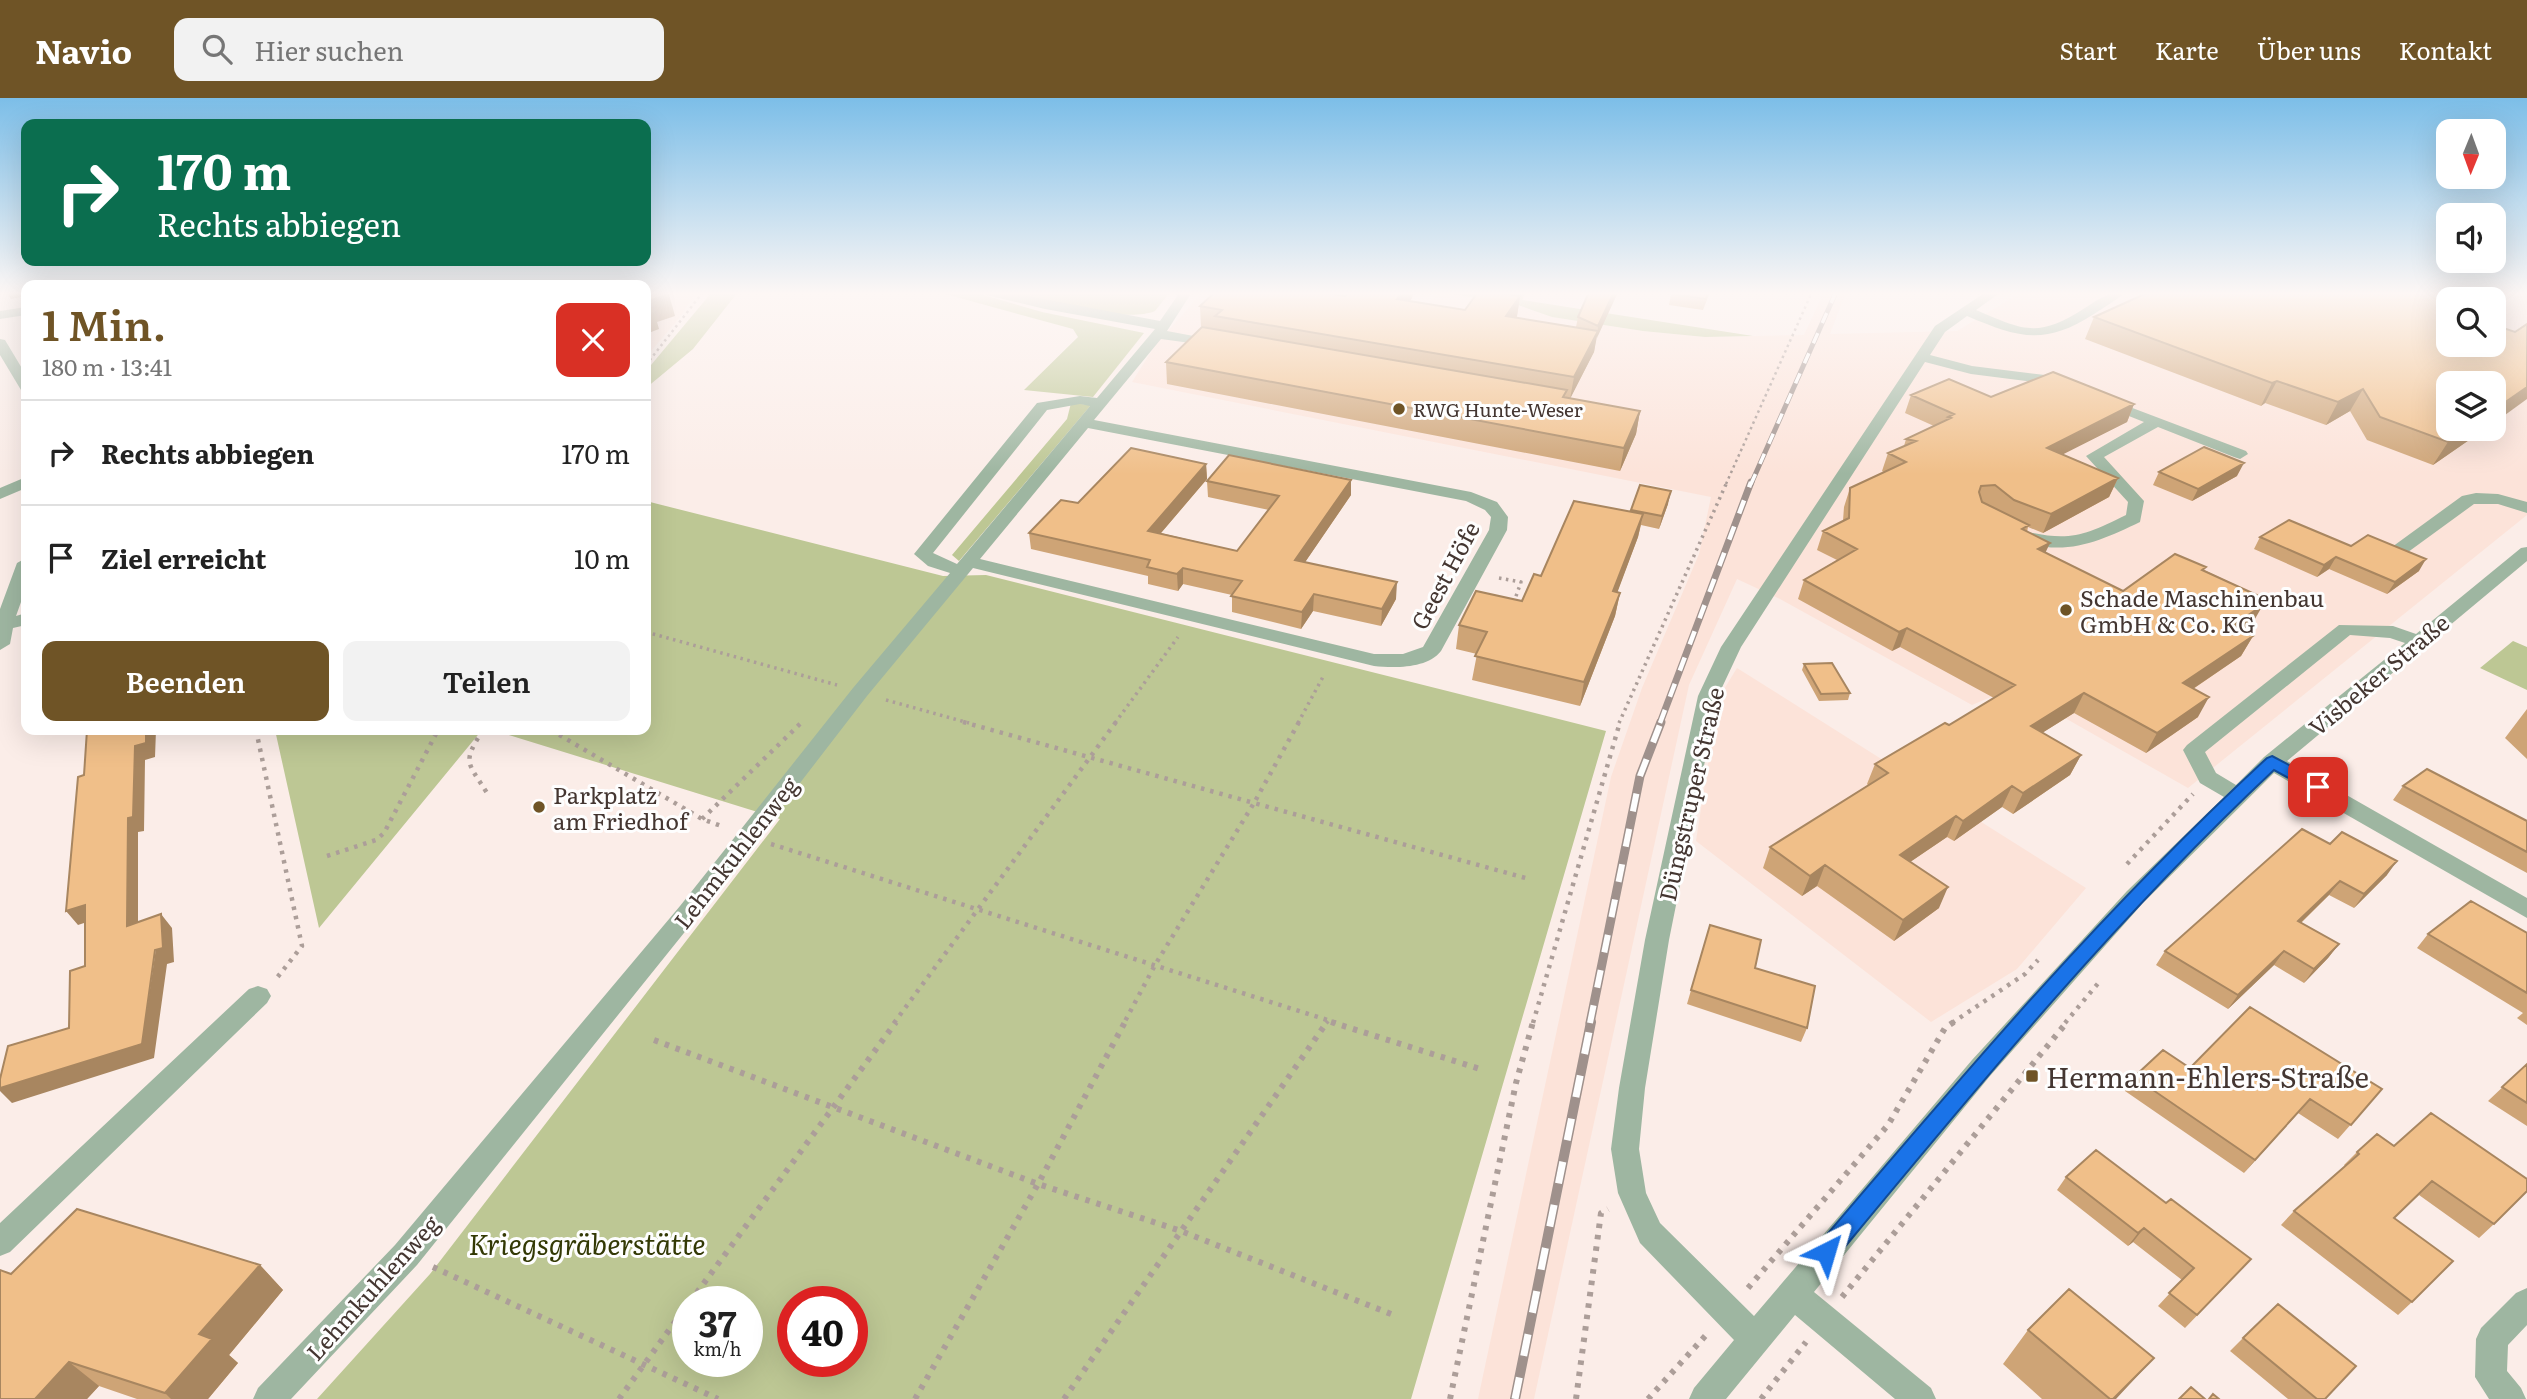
<!DOCTYPE html>
<html lang="de">
<meta charset="utf-8">
<style>
body{margin:0;font-family:Literata,serif;background:#f2f2f2;color:#222;height:100vh;display:flex;flex-direction:column;font-size:26px;white-space:nowrap}
*{box-sizing:border-box;margin:0}
p{font-size:23px;color:#767676}
.icon{flex:none;width:38px;height:38px;fill:none;stroke:currentColor;stroke-width:2;stroke-linecap:round;stroke-linejoin:round}
.map{position:relative;flex:1;overflow:hidden}
.panel{position:absolute;left:21px;top:182px;width:630px;height:455px;display:flex;flex-direction:column;background:#fff;border-radius:14px;box-shadow:0 7px 28px #0002}
.panel>*{flex:none}
.top-card{position:absolute;left:21px;top:21px;width:630px;height:147px;border-radius:14px;box-shadow:0 7px 28px #0002;background:#0b6e4f;color:#fff;overflow:hidden}
.needle{width:46px;rotate:181deg}
.controls{position:absolute;left:2436px;top:21px;display:grid;gap:14px}
.controls a{display:grid;place-items:center;width:70px;height:70px;border-radius:14px;background:#fff;box-shadow:0 7px 28px #0002;font-size:35px}
.speed{position:absolute;left:672px;top:1188px;display:flex;gap:14px;font-size:35px;font-weight:700;text-align:center}
.speed>*{display:grid;place-content:center;width:91px;height:91px;border-radius:50%;background:#fff;box-shadow:0 7px 28px #0002;line-height:1}
.speed small{font-size:18px;font-weight:400}
.speed .limit{border:10px solid #d22;background:#fff;color:#111}
.pin{position:absolute;display:grid;place-items:center;width:60px;height:60px;color:#fff;margin:-30px;border-radius:14px;box-shadow:0 4px 10px #0006}
.me{position:absolute;width:77px;margin:-38px;rotate:40deg;stroke-linejoin:round;filter:drop-shadow(0 0 5px #0008)}
.turn{display:flex;align-items:center;gap:24px;height:147px;padding:0 21px;font-size:32px}
.turn .icon{width:91px;height:91px;stroke-width:2.5}
.turn b{display:block;font-size:49px;line-height:60px}
.round{display:grid;place-items:center;flex:none;width:74px;height:74px;border-radius:14px;background:#f2f2f2}
.headline{display:flex;align-items:center;justify-content:space-between;height:119px;padding:0 21px}
h1{font-size:42px;font-weight:600;line-height:52px;color:#6f5426}
.button{display:flex;gap:14px;margin-top:auto;padding:14px 21px}
.button a{flex:1;height:80px;border-radius:14px;background:#6f5426;color:#fff;font-size:28px;font-weight:600;line-height:80px;text-align:center}
.button a+a{background:#f2f2f2;color:#222}
ul{padding:0;list-style:none}
li{display:flex;align-items:center;gap:21px;height:105px;padding:0 21px;border-top:2px solid #e0e0e0}
li div{flex:1}
li b{display:block;font-size:26px}
li em{font-style:normal}
header{display:flex;align-items:center;gap:42px;box-sizing:border-box;height:98px;padding:0 35px;background:#6f5426;color:#fff}
header strong{font-size:33px}
nav{display:flex;gap:38px;margin-inline-start:auto;font-size:24px}
.search{width:490px;height:63px;background:#f2f2f2;display:flex;align-items:center;gap:18px;box-sizing:border-box;padding:0 24px;border-radius:14px;color:#767676;font-size:26px}
.map>svg:first-child{display:block}
.built{fill:#fce3d9;fill-rule:evenodd}
.green{fill:#bdc794;fill-rule:evenodd}
.lines{fill:none;stroke-linecap:round;stroke-linejoin:round}
.path-far3{stroke:#ac9e99;stroke-width:2.5;stroke-dasharray:2.5 3.5;stroke-linecap:butt}
.path-far2{stroke:#ac9e99;stroke-width:3.5;stroke-dasharray:2.5 4.5;stroke-linecap:butt}
.path-far1{stroke:#ac9e99;stroke-width:4.5;stroke-dasharray:3.5 6;stroke-linecap:butt}
.path{stroke:#ac9e99;stroke-width:6;stroke-dasharray:4.5 7;stroke-linecap:butt}
.minor{fill:#9eb6a1;fill-rule:evenodd}
.rail-far3-casing{stroke:#9f918c;stroke-width:5}
.rail-far2-casing{stroke:#9f918c;stroke-width:7}
.rail-far1-casing{stroke:#9f918c;stroke-width:9}
.rail-casing{stroke:#9f918c;stroke-width:10}
.rail-far3{stroke:#fefefe;stroke-width:3.5;stroke-dasharray:11;stroke-linecap:butt}
.rail-far2{stroke:#fefefe;stroke-width:4.5;stroke-dasharray:14;stroke-linecap:butt}
.rail-far1{stroke:#fefefe;stroke-width:6;stroke-dasharray:18;stroke-linecap:butt}
.rail{stroke:#fefefe;stroke-width:7;stroke-dasharray:22;stroke-linecap:butt}
.wall{fill:#cea476}
.shaded-wall{fill:#a88660}
.building{fill:#f0bf89;stroke:#a88660;stroke-width:2}
.route{fill:#1a73e8;stroke:#114b97;stroke-width:2}
.poi-dot{fill:#6f5426;stroke:#fefefe;stroke-width:2.5}
.labels{text-anchor:middle;dominant-baseline:central;stroke-width:6;stroke-linejoin:round;paint-order:stroke}
.far-poi-label{font-size:19px;fill:#443631;stroke:#fefefe;text-anchor:start}
.street-label{font-size:23px;fill:#443631;stroke:#fefefe}
.poi-label{font-size:23px;fill:#443631;stroke:#fefefe;text-anchor:start}
.near-poi-label{font-size:28px;fill:#443631;stroke:#fefefe;text-anchor:start}
.near-park-label{font-size:28px;font-style:italic;fill:#333905;stroke:#fefefe}
</style>
<header>
<strong>Navio</strong>
<div class="search"><svg class="icon" aria-label="search" viewBox="0 0 24 24"><circle cx="10" cy="10" r="6"/><path d="M15 15l6 6"/></svg>Hier suchen</div>
<nav><a>Start</a><a>Karte</a><a>Über uns</a><a>Kontakt</a></nav>
</header>
<div class="map">
<svg width="2527" height="1301" viewBox="0 0 2527 1301">
<rect width="100%" height="100%" fill="#fbede8"/>
<path class="built" d="M646,194H696L681,218L646,259Z
M1203,194H1268L1419,218L1438,194L1515,206L1552,219L1643,233L1705,239L1804,237L1824,194H1846L1830,236L1957,233L2022,194H2527V417L2188,690L2012,590L1972,607L1780,501L1737,481L1689,587L1534,1301H1478L1611,679L1642,590L1699,456L1711,399L1132,284L1156,246ZM2448,201H2494V247H2448ZM2448,285H2494V331H2448Z
M1737,570L2086,790L2017,871L1931,924L1696,743L1718,601Z"/>
<path class="green" d="M712,194H738L693,251L646,290V273Z
M938,194H973L1042,214L1144,235L1093,299L1024,292L1078,239L1073,231Z
M1006,194H1170L1155,213C1124,226 1041,202 1006,194Z
M1438,194H1526L1522,202L1753,238L1705,239L1643,233L1552,219L1515,206Z
M1071,305L1091,307L959,463L952,457L1067,321Z
M646,403L943,478L986,477L1606,633L1411,1301H317L430,1176L780,721L493,632H646ZM688,1204H747V1264H688ZM793,1204H852V1264H793Z
M2513,543L2527,549V592L2480,570Z
M275,632H482L319,830Z"/>
<g class="lines">
<path class="path-far3" d="M646,267L703,194
M1726,386L1812,194"/>
<path class="path-far2" d="M1499,480L1521,484L1514,504
M646,534L837,587
M886,602L969,625
M1115,625L1178,539
M1298,625L1324,577
M1619,625L1727,384"/>
<path class="path-far1" d="M963,624L1254,705L1155,867L1124,925
M1299,624L1254,705L1529,781
M256,632L302,848L276,881
M483,632C462,665 467,663 487,695
M551,632L702,721L724,729
M702,721L802,624
M771,746L1337,925
M327,758L376,742L384,735L438,632
M2127,766L2193,696
M894,925L1116,624
M1326,925L1328,923
M1533,925L1620,624
M1952,925L2025,876L2038,862
M2065,925L2100,883"/>
<path class="path" d="M1331,924L1480,971
M654,942L1038,1086L1181,1133L1396,1218
M433,1169L718,1301
M1748,1190L1888,1027L1945,930L1954,924
M1842,1199L2067,924
M690,1204L896,924
M619,1301L688,1206
M915,1301L1038,1086L1125,924
M1064,1301L1327,924
M1450,1301L1516,985L1533,924
M1576,1301L1601,1115L1608,1111
M1648,1301L1707,1236
M1761,1301L1806,1244"/>
<path class="minor" d="M984,194H1007L1160,223L1180,194H1192L1167,233L1220,243V249L1161,241L1094,322L1471,394L1497,404L1508,419L1507,432L1441,553C1427,571 1394,570 1374,568L973,470L867,598L696,820L417,1167L291,1301H253L258,1290L395,1147L680,808L853,590L950,475L928,468L914,456L1037,305L1080,298L1097,300L1155,231L1045,211L986,197ZM1080,306L1090,308L957,466L933,455L1047,312ZM1088,330L1466,403L1485,412L1491,419L1489,432L1423,549L1403,556H1374L980,461Z
M1986,194H2001L1976,212C2025,233 2038,240 2085,210C2099,201 2107,194 2125,194C2116,203 2104,209 2094,216C2044,248 2019,240 1967,218L1945,234L1930,257L1972,268L2045,277L2070,288L2063,292L2042,285L1971,276L1925,264L1741,549L1718,598L1669,842L1645,990L1639,1051L1646,1095L1660,1125L1754,1218L1972,962L2127,793L2224,699L2200,685L2183,652L2187,647L2339,527L2393,528L2416,536L2521,450L2527,449V463L2287,663L2527,800V820L2274,675L2143,805L1990,978L1814,1194L1931,1290L1936,1301H1895L1795,1217L1726,1301H1689L1694,1290L1734,1242L1640,1145L1618,1095L1611,1051L1619,990L1645,842L1698,598L1721,549L1935,228ZM2350,537L2390,540L2405,545L2264,659L2236,687L2216,675L2205,654Z
M26,209V217L0,221V213Z
M0,241L5,242L26,277V293L21,292L0,257Z
M2106,300L2246,353L2248,356L2240,361L2234,359L2158,329L2104,359L2144,403L2140,424C2105,441 2070,457 2031,446C2023,444 2016,443 2011,437L2020,432C2068,444 2082,439 2126,417L2128,404L2086,358L2144,324L2101,307L2099,304L2101,301Z
M26,379V390L0,401V390Z
M2476,395L2498,396L2527,404V415L2498,406H2474L2404,457H2392L2389,453L2392,449L2462,398Z
M26,460V490L16,518L26,515V527L13,530L10,546L0,552V511L17,465Z
M258,888L267,891L271,898L267,905L10,1154L0,1158V1125L249,891Z
M2527,1190V1227L2508,1247L2507,1273L2521,1290L2526,1301H2489L2475,1279L2476,1241L2481,1230L2516,1195Z"/>
<g class="rail-far3-casing">
<path id="rail-far3" d="M1751,386L1836,194"/>
</g>
<g class="rail-far2-casing">
<path id="rail-far2" d="M1660,625L1751,384"/>
</g>
<g class="rail-far1-casing">
<path id="rail-far1" d="M1590,925L1640,678L1661,624"/>
</g>
<g class="rail-casing">
<path id="rail" d="M1515,1301L1591,924"/>
</g>
<use href="#rail-far3" class="rail-far3"/>
<use href="#rail-far2" class="rail-far2"/>
<use href="#rail-far1" class="rail-far1"/>
<use href="#rail" class="rail"/>
</g>
<path class="wall" d="M1349,194H1413L1412,200L1410,203L1465,212L1520,198L1517,218L1516,220L1576,229L1578,219L1618,194L1596,240L1594,254L1570,300L1640,313L1636,336L1620,373L1167,286L1166,264L1215,231L1201,228L1200,208L1345,198Z
M1710,194L1703,212L1669,207L1671,196Z
M2149,194H2496L2483,201H2448V331H2485L2433,367L2367,342L2350,313L2326,327L2265,305L2261,308L2085,241L2094,219Z
M1911,297L1991,299L2134,306L2127,324L2062,356L2118,380L2109,399L2043,435L2028,429L2027,434L2045,455L2123,493L2206,469L2204,472L2261,499L2258,504L2252,526L2242,533L2253,538L2241,558L2193,591L2198,619L2146,655L2074,615L2042,635L2081,657L2070,677L2013,716L2002,709L1954,743L1947,739L1910,764L1939,810L1894,843L1817,788L1802,798L1763,770L1770,749L1868,687L1867,686L1875,666L1949,627L1994,600L1900,549L1892,553L1798,501L1804,482L1837,462L1817,452L1823,433L1843,423L1844,409L1850,390L1884,374L1882,373L1888,355L1904,348L1906,341L1934,328L1905,315Z
M1206,366L1207,381L1161,435L1237,453L1269,412L1208,399L1207,383L1351,382V397L1305,464L1396,501L1381,528L1313,513L1301,531L1232,514V497L1183,486L1178,493L1148,486V478L1031,451L1029,435L1078,405Z
M2159,374L2237,378L2192,403L2153,387Z
M1640,387L1668,406L1659,431L1641,427L1638,439L1617,494L1620,495L1615,518L1580,608L1472,582L1477,556L1456,551L1459,527L1522,503L1541,478L1630,414Z
M2260,439L2351,448L2419,473L2387,496L2329,471L2317,479L2254,451Z
M1804,566L1850,595L1848,602L1819,603L1802,572Z
M2527,611V661L2505,640Z
M2403,688L2527,723V775L2393,702Z
M2302,731L2387,777L2354,810L2329,797L2301,825L2339,846L2328,860L2304,885L2274,867L2228,911L2156,867L2165,853Z
M1710,827L1807,930L1801,944L1687,906Z
M2527,835V927L2517,920L2523,915L2417,850L2428,836Z
M2527,966V1028L2488,1003Z
M2190,970L2382,991L2338,1041L2298,1015L2244,1075L2125,993L2134,979Z
M2377,1036L2494,1126L2479,1140L2419,1097L2394,1120L2412,1204L2398,1217L2281,1127L2294,1113L2345,1068L2344,1067L2357,1054Z
M2066,1079L2239,1174L2185,1230L2158,1208L2182,1182L2133,1144L2128,1148L2057,1092Z
M260,1167L283,1192L229,1257L238,1265L208,1301H137L99,1288L87,1301L11,1176Z
M2028,1232L2116,1301H2042L2003,1266Z
M2243,1240L2325,1301H2288L2230,1253Z"/>
<path class="shaded-wall" d="M6,194H26V198L11,201Z
M1403,194H1413L1412,200L1396,221L1397,201Z
M1614,194H1618L1597,240L1598,228Z
M2473,194H2496L2483,201H2460Z
M669,196L675,218L657,224L659,231L646,236V204Z
M1520,198L1517,218L1504,239L1506,218Z
M1598,233L1594,254L1570,301L1574,279Z
M2277,283L2265,305L2261,308L2272,285Z
M2527,289V301L2494,325V312Z
M2363,291L2350,313L2326,327L2338,304Z
M2134,306L2127,324L2040,368L2047,350Z
M1640,313L1636,336L1620,373L1624,350Z
M2467,331H2485L2433,367L2448,344Z
M2244,365L2237,378L2192,403L2198,391Z
M1206,366L1207,381L1149,449L1148,433Z
M2118,380L2109,399L2043,435L2051,416Z
M1351,382V397L1295,479V462Z
M1671,393L1668,406L1659,431L1662,418Z
M1643,416L1638,439L1609,517L1613,493Z
M2050,445L2041,464L2038,451Z
M2336,459L2329,471L2317,479L2324,467Z
M2426,461L2419,473L2387,496L2395,484Z
M1183,470V486L1178,493L1177,476Z
M1397,484L1396,501L1381,528L1382,511Z
M1620,495L1615,518L1580,608L1584,584Z
M1314,496L1313,513L1301,531L1302,514Z
M2261,499L2253,514L2263,507L2252,526L2221,548L2232,528L2255,503Z
M1907,530L1900,549L1892,553L1899,534Z
M2253,538L2241,558L2172,605L2183,585Z
M2084,595L2074,615L2021,648L2031,628Z
M2209,599L2198,619L2146,655L2157,635Z
M146,632H156L155,659L145,662L144,733L138,734V842L127,828L128,720L135,648Z
M2081,657L2070,677L2013,716L2023,695Z
M2012,688L2002,709L1954,743L1963,723Z
M1956,718L1947,739L1891,777L1900,757Z
M2397,763L2387,777L2354,810L2364,796Z
M1825,767L1817,788L1802,798L1810,778Z
M2340,783L2329,797L2288,837L2298,823Z
M1948,789L1939,810L1894,843L1903,822Z
M85,807L96,821L78,827L66,813Z
M161,816L172,830L174,864L167,866L154,960L12,1005L0,993V990L142,946Z
M2339,846L2328,860L2304,885L2314,871Z
M2284,853L2274,867L2228,911L2238,897Z
M2310,1001L2298,1015L2244,1075L2255,1062Z
M2144,1130L2133,1144L2128,1148L2138,1135Z
M260,1167L283,1192L229,1257L238,1265L208,1301H171L165,1295L199,1236Z
M2154,1260L2116,1301H2113Z
M69,1264L99,1288L87,1301H35Z"/>
<path class="building" d="M646,194H665L669,196L646,204Z
M1215,194H1320L1345,198L1349,194H1403L1397,201L1465,212L1478,194H1496L1520,198L1506,218L1598,233L1574,279L1215,218L1222,212L1200,208Z
M1589,194H1614L1598,228L1578,219Z
M1672,194H1708L1706,201L1671,196Z
M2149,194H2473L2460,201H2448V208L2443,212L2448,213V247H2494V227L2515,234L2527,226V289L2494,312V285H2448V331H2467L2448,344L2380,319L2363,291L2338,304L2277,283L2272,285L2094,219Z
M646,206L653,210L646,212Z
M1202,229L1567,292L1563,299L1640,313L1624,350L1166,264Z
M2053,274L2134,306L2047,350L2118,380L2051,416L2014,402L1995,387L1981,388L1979,394L1982,404L2029,427L2022,431L2050,445L2038,451L2123,493L2175,456L2206,469L2202,472L2261,499L2255,503L2263,507L2232,528L2253,538L2183,585L2209,599L2157,635L2084,595L2031,628L2081,657L2023,695L2012,688L1963,723L1956,718L1900,757L1948,789L1903,822L1825,767L1810,778L1770,749L1888,675L1875,666L1945,625L1949,627L2015,587L1907,530L1899,534L1804,482L1857,451L1823,433L1849,420L1850,390L1906,364L1888,355L1916,343L1906,341L1951,320L1948,319L1954,316L1911,297L1949,281L1991,299Z
M2204,349L2244,365L2198,391L2159,374Z
M1131,350L1206,366L1148,433L1237,453L1279,398L1207,383L1229,357L1351,382L1295,462L1397,484L1382,511L1314,496L1302,514L1231,498L1242,483L1183,470L1177,476L1147,469L1150,462L1029,435L1061,402L1078,405Z
M1640,387L1671,393L1662,418L1631,412Z
M1574,403L1643,416L1613,493L1620,495L1584,584L1475,558L1487,534L1459,527L1476,493L1522,503L1534,476L1541,478Z
M2289,422L2351,448L2368,437L2426,461L2395,484L2336,459L2324,467L2260,439Z
M1832,565L1850,595L1821,596L1804,566Z
M87,632H146V645L135,648L133,719L128,720L127,828L161,816L163,850L155,852L142,946L0,990V981L8,948L69,930L70,873L85,868V807L66,813L78,679L84,677Z
M2427,671L2527,723V754L2403,688Z
M2302,731L2330,746L2342,734L2397,763L2364,796L2340,783L2298,823L2339,846L2314,871L2284,853L2238,897L2165,853Z
M2471,803L2527,835V895L2428,836Z
M1710,827L1761,842L1755,870L1815,888L1807,930L1691,892Z
M2250,909L2382,991L2351,1027L2310,1001L2255,1062L2134,979L2163,952L2190,970Z
M2527,966V1005L2502,989Z
M2431,1015L2527,1081V1093L2494,1126L2432,1083L2394,1120L2453,1163L2412,1204L2294,1113L2359,1056L2357,1054L2377,1036L2394,1048Z
M2096,1052L2166,1105L2171,1101L2251,1161L2197,1217L2169,1195L2194,1170L2144,1130L2138,1135L2066,1079Z
M77,1111L260,1167L199,1236L212,1241L165,1295L69,1264L35,1301H0V1172L11,1176Z
M2069,1191L2154,1260L2113,1301H2110L2028,1232Z
M2278,1206L2356,1268L2325,1301H2317L2243,1240Z
M2191,1289L2205,1301H2179Z
M2213,1296L2219,1301H2209Z"/>
<linearGradient id="sky" x2="0" y2="1"><stop stop-color="#7cbee8"/><stop offset="0.52" stop-color="#fdf7f5"/><stop offset="1" stop-color="#fdf7f5" stop-opacity="0"/></linearGradient>
<rect width="2527" height="376" fill="url(#sky)"/>
<path class="route" d="M2272,658L2323,685L2326,689L2323,693H2312L2274,672C2114,822 1974,993 1834,1162L1826,1165L1818,1162L1815,1154L1818,1147C1961,979 2104,810 2267,660Z"/>
<g class="poi-dot">
<circle cx="1399" cy="311" r="7"/>
<circle cx="2066" cy="512" r="7"/>
<circle cx="539" cy="709" r="7"/>
<rect x="2025" y="971" width="14" height="14" rx="3.5"/>
</g>
<g class="labels">
<g class="far-poi-label">
<text x="1413" y="311">RWG Hunte-Weser</text>
</g>
<g class="street-label">
<text transform="translate(1444 477) rotate(-62)">Geest Höfe</text>
<text transform="translate(2378 576) rotate(-40)">Visbeker Straße</text>
<text transform="translate(1690 696) rotate(-77)">Düngstruper Straße</text>
<text transform="translate(735 754) rotate(-52)">Lehmkuhlenweg</text>
<text transform="translate(372 1189) rotate(-48)">Lehmkuhlenweg</text>
</g>
<g class="poi-label">
<text x="2080" y="499">Schade Maschinenbau<tspan x="2080" dy="26">GmbH &amp; Co. KG</tspan></text>
<text x="553" y="696">Parkplatz<tspan x="553" dy="26">am Friedhof</tspan></text>
</g>
<g class="near-poi-label">
<text x="2046" y="978">Hermann-Ehlers-Straße</text>
</g>
<g class="near-park-label">
<text x="587" y="1145">Kriegsgräberstätte</text>
</g>
</g>
</svg>
<div class="controls">
<a><svg class="needle" viewBox="-14 -14 28 28"><path d="M0-13l5 13h-10z" fill="#e53935"/><path d="M0 13l5-13h-10z" fill="#767676"/></svg></a>
<a><svg class="icon" aria-label="sound" viewBox="0 0 24 24"><path d="M4 9h4l5-4v14l-5-4H4zM17 9q2 3 0 6"/></svg></a>
<a><svg class="icon" aria-label="search" viewBox="0 0 24 24"><circle cx="10" cy="10" r="6"/><path d="M15 15l6 6"/></svg></a>
<a><svg class="icon" aria-label="layers" viewBox="0 0 24 24"><path d="M12 4l9 5-9 5-9-5zM3 14l9 5 9-5"/></svg></a>
</div>
<div class="speed"><div>37<small>km/h</small></div><div class="limit">40</div></div>
<div class="pin" style="left:2318px;top:689px;background:#d93025"><svg class="icon" aria-label="arrive" viewBox="0 0 24 24"><path d="M6 21V4h12l-3 4 3 4H6"/></svg></div>
<svg class="me" style="left:1826px;top:1154px" viewBox="-20 -20 40 40"><path d="M0-17L14 15 0 8-14 15z" fill="#1a73e8" stroke="#fff" stroke-width="4"/></svg>
<div class="top-card">
<div class="turn"><svg class="icon" aria-label="right" viewBox="0 0 24 24"><path d="M7 20v-9h11M14 6l5 5-5 5"/></svg><div><b>170 m</b>Rechts abbiegen</div></div>
</div>
<section class="panel">
<div class="headline"><div><h1>1 Min.</h1><p>180 m · 13:41</p></div><a class="round" style="background:#d93025;color:#fff"><svg class="icon" aria-label="close" viewBox="0 0 24 24"><path d="M6 6l12 12M18 6L6 18"/></svg></a></div>
<ul>
<li><svg class="icon" aria-label="right" viewBox="0 0 24 24"><path d="M7 20v-9h11M14 6l5 5-5 5"/></svg><div><b>Rechts abbiegen</b></div><em>170 m</em></li>
<li><svg class="icon" aria-label="arrive" viewBox="0 0 24 24"><path d="M6 21V4h12l-3 4 3 4H6"/></svg><div><b>Ziel erreicht</b></div><em>10 m</em></li>
</ul>
<div class="button"><a>Beenden</a><a>Teilen</a></div>
</section>
</div>
